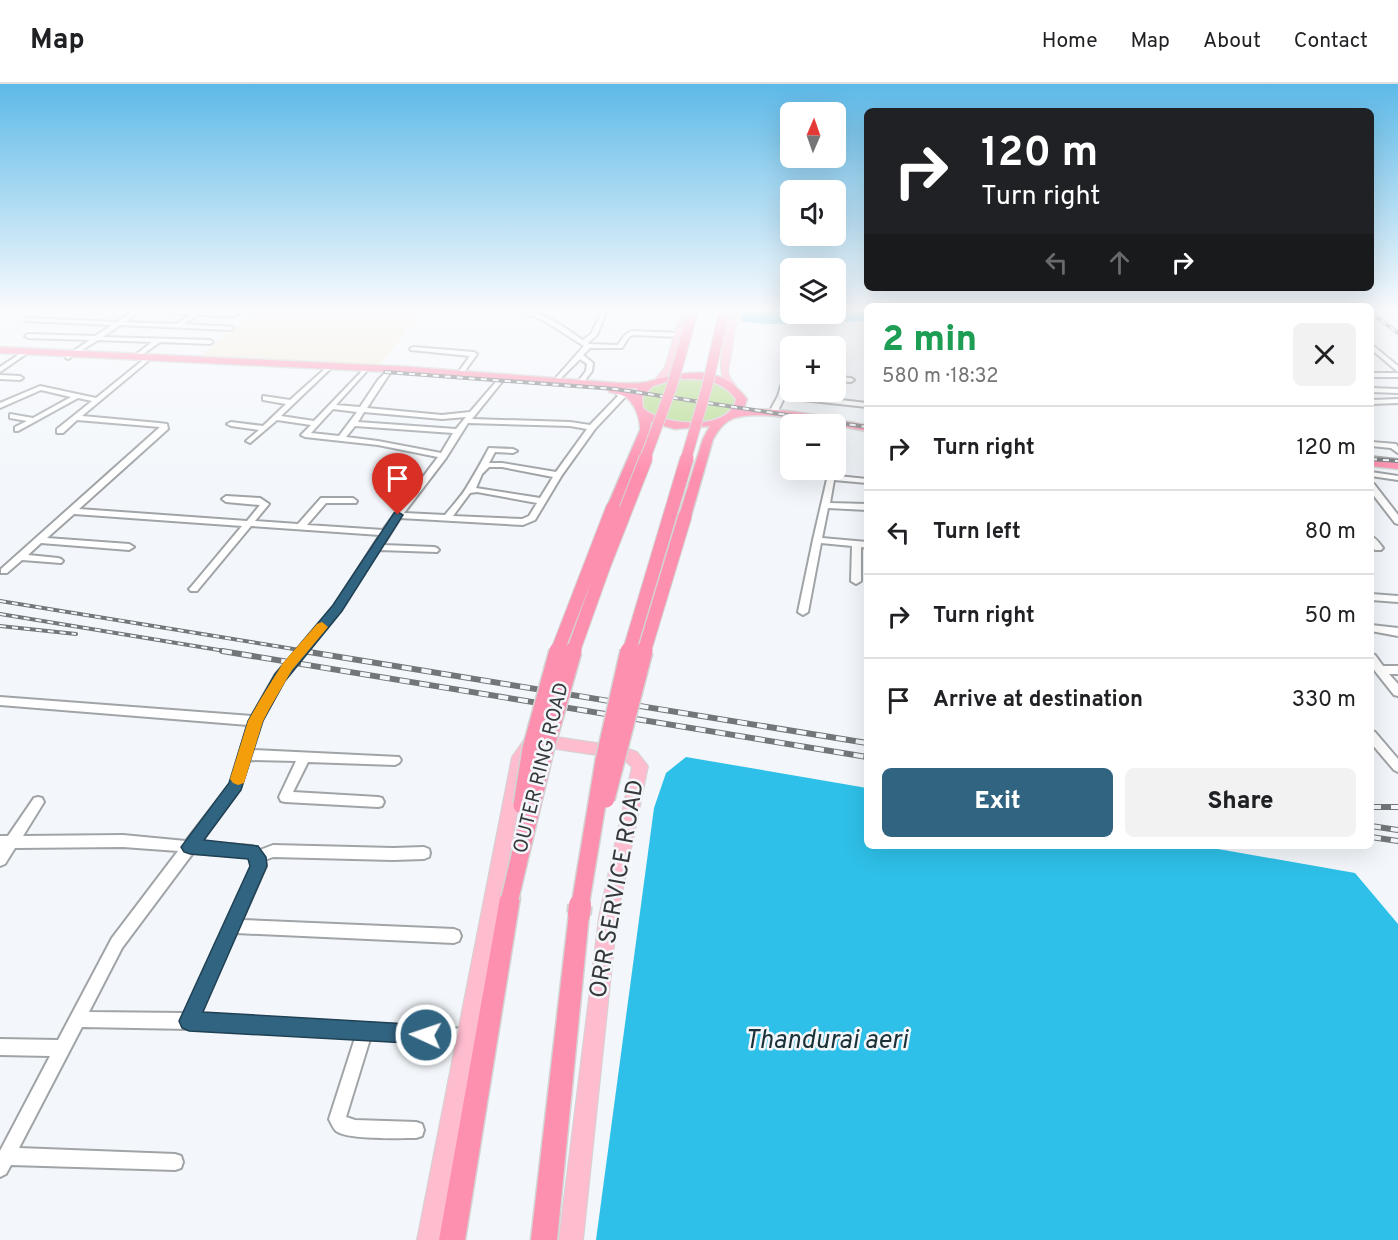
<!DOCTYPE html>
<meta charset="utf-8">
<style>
body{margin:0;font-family:Overpass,sans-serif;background:#f2f2f2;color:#202124;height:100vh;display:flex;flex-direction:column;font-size:22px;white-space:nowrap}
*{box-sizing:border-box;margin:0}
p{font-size:20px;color:#757577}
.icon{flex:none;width:33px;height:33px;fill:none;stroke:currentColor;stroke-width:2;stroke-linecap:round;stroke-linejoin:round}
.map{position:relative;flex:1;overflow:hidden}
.details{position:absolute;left:864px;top:219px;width:510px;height:546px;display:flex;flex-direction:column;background:#fff;border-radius:9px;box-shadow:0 6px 24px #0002}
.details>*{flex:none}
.hud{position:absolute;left:864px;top:24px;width:510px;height:183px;border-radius:9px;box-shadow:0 6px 24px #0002;background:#202124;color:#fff;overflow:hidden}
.needle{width:39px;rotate:2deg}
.controls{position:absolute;left:780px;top:18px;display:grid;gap:12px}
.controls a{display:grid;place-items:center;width:66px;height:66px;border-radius:9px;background:#fff;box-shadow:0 6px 24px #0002;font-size:30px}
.pin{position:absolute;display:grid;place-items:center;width:51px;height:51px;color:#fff;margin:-62px -26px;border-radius:50% 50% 50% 0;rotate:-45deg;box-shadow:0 0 6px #0007}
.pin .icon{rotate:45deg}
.me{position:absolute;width:66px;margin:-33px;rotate:273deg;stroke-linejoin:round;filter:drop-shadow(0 0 4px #0008)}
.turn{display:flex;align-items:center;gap:21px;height:126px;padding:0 18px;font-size:27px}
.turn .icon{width:78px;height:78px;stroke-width:2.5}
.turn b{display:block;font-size:42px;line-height:51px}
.lanes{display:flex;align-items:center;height:57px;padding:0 18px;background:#0003;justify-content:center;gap:30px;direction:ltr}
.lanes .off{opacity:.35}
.round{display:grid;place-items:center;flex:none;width:63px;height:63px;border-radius:9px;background:#f2f2f2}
.head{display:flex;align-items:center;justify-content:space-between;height:102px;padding:0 18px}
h1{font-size:36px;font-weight:800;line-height:45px;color:#1e9e55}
.button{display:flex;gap:12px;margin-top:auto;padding:12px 18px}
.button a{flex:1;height:69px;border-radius:9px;background:#316481;color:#fff;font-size:24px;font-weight:800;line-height:69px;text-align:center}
.button a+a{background:#f2f2f2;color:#202124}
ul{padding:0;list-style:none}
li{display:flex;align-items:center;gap:18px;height:84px;padding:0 18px;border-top:2px solid #e0e0e0}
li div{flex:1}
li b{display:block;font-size:22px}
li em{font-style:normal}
header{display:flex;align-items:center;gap:36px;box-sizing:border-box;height:84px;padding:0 30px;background:#fff;border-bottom:2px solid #e0e0e0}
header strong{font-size:28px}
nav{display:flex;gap:33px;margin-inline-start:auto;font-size:21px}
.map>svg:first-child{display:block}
.industrial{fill:#f6ecd7}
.green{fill:#b9dc93}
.water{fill:#2ec0e8}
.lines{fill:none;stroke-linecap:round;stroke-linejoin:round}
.minor-casing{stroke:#a0a4a7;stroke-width:4}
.major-casing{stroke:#d3d3d3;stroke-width:2}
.highway-casing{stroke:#d3d3d3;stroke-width:3}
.minor{fill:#fff;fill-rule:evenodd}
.major{fill:#febccf;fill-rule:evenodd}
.highway{fill:#fe90af;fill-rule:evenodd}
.rail-far1-casing{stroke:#737678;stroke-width:4}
.rail-casing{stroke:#737678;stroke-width:6}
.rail-far1{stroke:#f3f7fb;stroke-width:2;stroke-dasharray:6;stroke-linecap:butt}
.rail{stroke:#f3f7fb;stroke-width:4;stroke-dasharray:10;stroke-linecap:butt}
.highway-bridge-far3-casing{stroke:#d3d3d3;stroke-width:12;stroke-linecap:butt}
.highway-bridge-far2-casing{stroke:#d3d3d3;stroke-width:15;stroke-linecap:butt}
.highway-bridge-far1-casing{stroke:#d3d3d3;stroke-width:20;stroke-linecap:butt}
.highway-bridge-casing{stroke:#d3d3d3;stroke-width:26;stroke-linecap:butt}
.highway-bridge-far3{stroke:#fe90af;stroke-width:10}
.highway-bridge-far2{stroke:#fe90af;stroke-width:13}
.highway-bridge-far1{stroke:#fe90af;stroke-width:17}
.highway-bridge{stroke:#fe90af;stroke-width:22}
.route{fill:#316481;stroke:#204154;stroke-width:1.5}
.slow{fill:#f59e0b}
.labels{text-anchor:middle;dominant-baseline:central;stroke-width:5;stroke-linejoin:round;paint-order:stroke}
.street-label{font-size:20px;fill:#363839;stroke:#f3f7fb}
.near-street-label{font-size:24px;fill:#363839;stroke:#f3f7fb}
.near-water-label{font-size:26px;font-style:italic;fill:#1a3138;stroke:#f3f7fb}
</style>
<header>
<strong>Map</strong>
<nav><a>Home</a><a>Map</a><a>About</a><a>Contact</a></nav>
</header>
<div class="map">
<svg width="1398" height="1156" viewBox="0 0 1398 1156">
<rect width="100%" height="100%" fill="#f3f7fb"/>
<path class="industrial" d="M254,228H423L378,282L199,273Z"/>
<path class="green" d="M689,293L713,296L736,311L737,318C735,321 732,326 729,329C712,345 663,341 645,327C631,316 650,301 661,298C670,295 680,295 689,293Z"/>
<path class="water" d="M741,228H867V237L767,240L741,237Z
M686,673L867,704V762H1201L1355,789L1398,840V1156H596L654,724L666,689Z"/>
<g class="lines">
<g class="minor-casing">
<path id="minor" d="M132,228H139L125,238L177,240L190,230H175L172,228H235L238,230L235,232L197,231L184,240L233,243V245L231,246L120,241L103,253L210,256L213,258L210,260L160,258L136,275L134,274V272L152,258L98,256L68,275L66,274V272L90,256L28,254L25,252L28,250L95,252L112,241L25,237V235L27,234L117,238Z
M523,228C545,227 566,245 583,256L591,250L602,228H606L597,251L588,259L589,260L618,261L625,251L632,247L680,249L683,251L680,253L633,251L629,253L622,264H590L583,271L593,279L592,287L582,300L577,299L586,287L587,280L580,275L556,299L553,297L554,296L584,262L543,236Z
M1371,260L1398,282V288L1371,265Z
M413,263L474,268L477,270L462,291L460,292L457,290L470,272L411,266L410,265Z
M21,269L26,270L0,288V283Z
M143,276L148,277L82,332L159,339L167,340L168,345L79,425L247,437L260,421L226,418L222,415L226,412L260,414L269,420L255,437L298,440L321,414H353L357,417L356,419H326L307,441L383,446L438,373L378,361L305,353L301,351L311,341L277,336L250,359L246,357L259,346L231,342L227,340L231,338L263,342L286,320L263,316V312L290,316L327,283L330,285L329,286L281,332L314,337L363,286L366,288L365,289L336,321L360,323L378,296L387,287L390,289L367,324L442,331L470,328L501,292H505V294L472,335L570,338L590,341L618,312L614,307L616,306H620L626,312L595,345L562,391L535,436L523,441L400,434L383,461L434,463L437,464L439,466L437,468L379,466L337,531L284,596L261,637L252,666L399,673L401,676L399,679L395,681L308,678L293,708L378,713L382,714L384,718L382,722L378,723L285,718L281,717L279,713L296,677L249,676L240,705L201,758L252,762L260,766L273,761L393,764L424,763L429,765L430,769L429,773L424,775L393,776L273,773L265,776L266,782L242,836L454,845L459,847L461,852L459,857L454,859L236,849L200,930L467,945L472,948L475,953L472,958L467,961L370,955L346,1033L355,1036L416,1038L422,1040L424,1046L422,1052L416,1054C400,1054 347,1056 336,1047C333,1044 331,1039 329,1035L355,954L189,945L82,943L19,1064L175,1070L181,1072L183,1078L181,1084L175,1086L11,1081L6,1090L0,1093V1067L50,972L0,971V955L58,956L112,854L178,767L123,763L15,764L5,780L0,782V752H8L34,714L38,713L42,714L44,718L23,752L123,751L186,757L231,699L248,641L0,621V613L252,632L276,590L331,527L380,451L251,442L197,507H191L189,505L191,503L242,442L74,430L47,454L129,460L134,463L129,466L41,459L28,471L58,474L61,475L63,477L61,479L22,476L7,489H1V485L160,343L77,336L63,349H57V345L92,317L78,314L18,347H15V343L27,337L10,334V330L33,334L71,313L41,306L0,324V319L40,302L96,314ZM333,325L357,328L339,352L311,349ZM364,328L442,335L466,333L456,345L358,338ZM468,339L570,342L587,345L556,388L502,379H489L495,368L513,369L517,367L513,365L489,364C482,377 476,388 468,401C463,411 452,422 445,431L404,429L446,374ZM355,342L453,349L441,369L378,357L346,353ZM489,383H502L553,393L540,414L476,404L482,390ZM477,408L537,419L529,432L522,435L453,432L470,409ZM193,769L249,773L252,776V782L185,929L89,928L122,864Z
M790,289L786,310L867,319V323L784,314L778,327H772L771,325L778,312L784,292Z
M1371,289H1398V293H1371Z
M0,291L20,292L23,294L20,296L0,295Z
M836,293L851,294L854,296L851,298L836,297Z
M1371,304L1398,305V309L1371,308Z
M1398,315V319L1371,320V316H1373Z
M1371,358L1396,360L1398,363V369L1391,364L1371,362Z
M1371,373L1398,376V380L1371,377Z
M1371,388L1398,392V396L1371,392Z
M828,391L867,395V399L834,396L830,419L867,420V426L828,424L822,454L867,458V464L861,463V497L856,500L851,497L852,462L821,459L808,528L803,531L798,528L813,456Z
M1371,400H1374L1398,431V440L1395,439L1371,408Z
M1371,452C1376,454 1380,460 1383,464L1381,466H1375L1371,461Z
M1371,510L1398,512V518L1371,516Z
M1371,541L1398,544V552L1371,547Z
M1371,570L1375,571L1383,582H1398V590H1389L1398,600V612L1394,611L1371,582Z
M1371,647L1375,648L1398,675V688L1394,686L1371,659Z"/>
</g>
<g class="major-casing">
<path id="major" d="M681,228H689L673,283L661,299H655L654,297L665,283Z
M730,228H738L728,287L730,294L736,302L732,305C710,294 727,248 730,228Z
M543,651L623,663L637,668L648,682L617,833L583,1156H559L599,833L632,683L623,675L543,663L534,665L527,674L441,1156H417L512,673L524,656Z"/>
</g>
<g class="highway-casing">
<path id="highway" d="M0,263L411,283L618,299C627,299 638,300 647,298C685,288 719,278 747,315L743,327C783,321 827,335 867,341V347C839,343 753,321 728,337C722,341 717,348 713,355L691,432L685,436L679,432L703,355L710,342L675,345L651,338L650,346L619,423L613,427L609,426L607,423L640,346C641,335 634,317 624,312C620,310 614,309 609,308V304L411,289L0,269ZM676,295C700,294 721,295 736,315C730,348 663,342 643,324L642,313L653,302ZM638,304L634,310L620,305Z
M1371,376L1398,379V385L1371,382Z
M510,805L517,808L520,814L465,1156H439L500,814L503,808Z
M579,821L586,823L589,830L557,1156H531L569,830L572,823Z"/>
</g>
<use href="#minor" class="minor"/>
<use href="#major" class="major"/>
<use href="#highway" class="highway"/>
<g class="rail-far1-casing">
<path id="rail-far1" d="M1371,229L1398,249
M385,288L615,305L867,343
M1371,375L1398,377
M0,517L312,568
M0,530L231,568
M0,542L76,550"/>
</g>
<g class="rail-casing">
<path id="rail" d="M222,567L867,673
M303,567L867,659
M1371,723H1398
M1371,742L1398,746
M1371,753L1398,757"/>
</g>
<use href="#rail-far1" class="rail-far1"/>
<use href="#rail" class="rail"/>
<g class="highway-bridge-far3-casing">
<path id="highway-bridge-far3" d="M645,375L672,302L693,228
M686,375L707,303L724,228"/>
</g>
<g class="highway-bridge-far2-casing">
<path id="highway-bridge-far2" d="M557,568L613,423
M573,568L603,484L646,374
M629,568L687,374
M644,568L685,432"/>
</g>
<g class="highway-bridge-far1-casing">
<path id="highway-bridge-far1" d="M606,715L644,567
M522,721L531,665L558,567
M510,814L545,666L573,567
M580,822L604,677L629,567"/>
</g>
<g class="highway-bridge-casing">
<path id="highway-bridge" d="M579,830L580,821"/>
</g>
<use href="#highway-bridge-far3" class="highway-bridge-far3"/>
<use href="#highway-bridge-far2" class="highway-bridge-far2"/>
<use href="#highway-bridge-far1" class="highway-bridge-far1"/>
<use href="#highway-bridge" class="highway-bridge"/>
</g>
<linearGradient id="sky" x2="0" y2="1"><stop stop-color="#5db9e8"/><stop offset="0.58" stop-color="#fafbfd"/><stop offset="1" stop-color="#fafbfd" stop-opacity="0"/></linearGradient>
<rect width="1398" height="390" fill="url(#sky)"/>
<path class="route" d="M398,428L403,431L342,527L285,597L263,637L241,706L204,756L258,762L266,773L267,782L203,928L426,941L433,944L436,951L433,958L426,960L189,947L182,944L179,937L250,782L248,775L190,770L184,768L181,763L229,699L248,637L275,590L333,521L394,429Z"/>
<path class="slow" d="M322,538L328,543L292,586L271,622L263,637L244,699L238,701L233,699L230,695L248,637L260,616L283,579L317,540Z"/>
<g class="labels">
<g class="street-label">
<text transform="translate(542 684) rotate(-76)">OUTER RING ROAD</text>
</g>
<g class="near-street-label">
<text transform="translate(618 805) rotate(-80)">ORR SERVICE ROAD</text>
</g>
<g class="near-water-label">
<text x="826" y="957">Thandurai aeri</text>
</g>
</g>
</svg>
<div class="controls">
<a><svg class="needle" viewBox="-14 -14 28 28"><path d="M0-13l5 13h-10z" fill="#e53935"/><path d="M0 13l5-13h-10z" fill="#757577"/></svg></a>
<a><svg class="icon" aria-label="sound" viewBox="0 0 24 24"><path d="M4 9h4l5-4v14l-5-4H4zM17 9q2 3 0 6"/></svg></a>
<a><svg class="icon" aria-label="layers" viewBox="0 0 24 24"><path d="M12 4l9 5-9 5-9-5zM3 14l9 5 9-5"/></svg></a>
<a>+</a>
<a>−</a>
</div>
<div class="pin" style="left:398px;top:431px;background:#d93025"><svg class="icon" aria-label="arrive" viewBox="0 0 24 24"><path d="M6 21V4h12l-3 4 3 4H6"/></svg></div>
<svg class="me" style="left:426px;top:951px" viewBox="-20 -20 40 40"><circle r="17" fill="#316481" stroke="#fff" stroke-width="3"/><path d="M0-11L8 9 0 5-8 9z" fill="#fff"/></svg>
<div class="hud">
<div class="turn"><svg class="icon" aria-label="right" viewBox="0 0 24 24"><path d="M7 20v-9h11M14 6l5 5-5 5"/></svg><div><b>120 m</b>Turn right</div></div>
<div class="lanes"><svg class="icon off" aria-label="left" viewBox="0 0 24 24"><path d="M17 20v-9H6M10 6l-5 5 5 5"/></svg><svg class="icon off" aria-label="ahead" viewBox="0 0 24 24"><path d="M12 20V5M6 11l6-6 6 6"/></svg><svg class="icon" aria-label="right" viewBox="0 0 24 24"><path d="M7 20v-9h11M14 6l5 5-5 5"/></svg></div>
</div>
<section class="details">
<div class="head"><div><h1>2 min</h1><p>580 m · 18:32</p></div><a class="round"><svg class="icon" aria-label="close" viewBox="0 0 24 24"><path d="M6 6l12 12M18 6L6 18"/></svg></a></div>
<ul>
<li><svg class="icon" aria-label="right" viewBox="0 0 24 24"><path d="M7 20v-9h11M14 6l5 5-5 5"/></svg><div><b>Turn right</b></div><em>120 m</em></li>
<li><svg class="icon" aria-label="left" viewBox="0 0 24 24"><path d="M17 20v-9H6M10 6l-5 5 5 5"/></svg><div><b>Turn left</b></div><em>80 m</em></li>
<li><svg class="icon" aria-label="right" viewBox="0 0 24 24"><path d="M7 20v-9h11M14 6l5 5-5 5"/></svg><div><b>Turn right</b></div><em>50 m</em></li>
<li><svg class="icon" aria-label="arrive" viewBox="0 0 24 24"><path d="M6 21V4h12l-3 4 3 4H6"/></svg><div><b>Arrive at destination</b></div><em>330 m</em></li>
</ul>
<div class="button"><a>Exit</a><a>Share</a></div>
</section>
</div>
